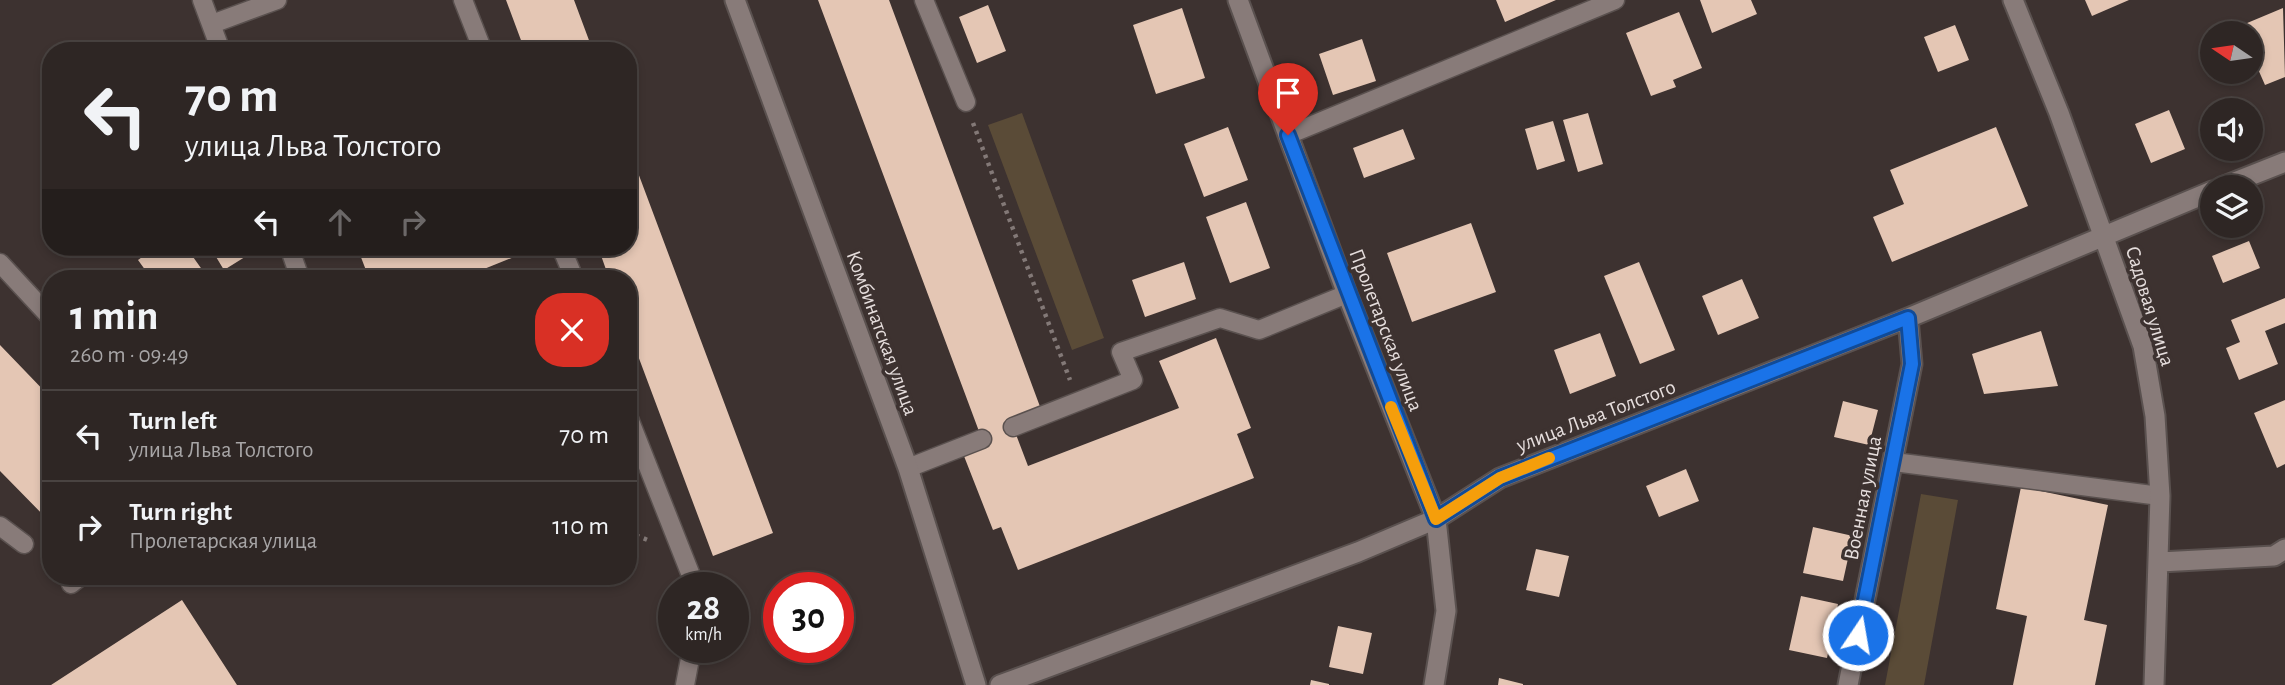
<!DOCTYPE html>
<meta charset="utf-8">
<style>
body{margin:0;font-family:"Alegreya Sans",sans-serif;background:#362e2c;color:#f1f3f6;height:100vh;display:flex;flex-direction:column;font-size:26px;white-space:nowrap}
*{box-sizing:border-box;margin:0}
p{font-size:23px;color:#a7a5a6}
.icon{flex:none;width:38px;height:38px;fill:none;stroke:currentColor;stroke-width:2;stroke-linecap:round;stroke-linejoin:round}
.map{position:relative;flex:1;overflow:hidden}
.panel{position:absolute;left:42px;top:270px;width:595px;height:315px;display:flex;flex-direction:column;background:#2e2624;border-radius:28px;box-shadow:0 4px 10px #0003,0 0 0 2px #494341}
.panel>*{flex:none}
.top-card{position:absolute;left:42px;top:42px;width:595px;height:214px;border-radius:28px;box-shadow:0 4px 10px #0003,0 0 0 2px #494341;background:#2e2624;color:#f1f3f6;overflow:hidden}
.needle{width:46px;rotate:283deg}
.fabs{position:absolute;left:2200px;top:21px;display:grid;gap:14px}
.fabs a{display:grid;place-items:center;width:63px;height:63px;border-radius:50%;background:#2e2624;box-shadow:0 4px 10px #0003,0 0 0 2px #494341;font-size:35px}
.speed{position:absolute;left:658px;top:572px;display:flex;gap:14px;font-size:35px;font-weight:700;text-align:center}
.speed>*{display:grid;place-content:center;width:91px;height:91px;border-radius:50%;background:#2e2624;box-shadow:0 4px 10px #0003,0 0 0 2px #494341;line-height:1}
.speed small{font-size:18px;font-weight:400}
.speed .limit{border:10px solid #d22;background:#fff;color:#111}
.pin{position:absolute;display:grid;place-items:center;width:60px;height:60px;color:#fff;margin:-72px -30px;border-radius:50% 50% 50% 0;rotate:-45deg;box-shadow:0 0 7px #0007}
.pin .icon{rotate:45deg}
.me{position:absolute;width:77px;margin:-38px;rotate:12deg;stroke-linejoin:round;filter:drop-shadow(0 0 5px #0008)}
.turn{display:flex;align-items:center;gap:24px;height:147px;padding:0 28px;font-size:32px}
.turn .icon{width:91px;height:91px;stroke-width:2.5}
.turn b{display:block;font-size:49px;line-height:60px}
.lanes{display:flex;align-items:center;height:66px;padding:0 28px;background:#0003;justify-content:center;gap:35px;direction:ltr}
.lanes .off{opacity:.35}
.round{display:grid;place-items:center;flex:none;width:74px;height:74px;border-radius:28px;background:#362e2c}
.head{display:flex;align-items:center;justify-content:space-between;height:119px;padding:0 28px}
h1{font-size:42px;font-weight:700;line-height:52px}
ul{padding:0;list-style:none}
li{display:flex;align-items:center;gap:21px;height:91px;padding:0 28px;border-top:2px solid #494341}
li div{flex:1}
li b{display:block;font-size:26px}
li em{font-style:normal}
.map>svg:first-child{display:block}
.green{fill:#5a4b37}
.building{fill:#e4c6b4}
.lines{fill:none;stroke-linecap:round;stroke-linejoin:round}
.service-casing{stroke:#5a514f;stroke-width:21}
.minor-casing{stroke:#5a514f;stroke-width:23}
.tertiary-casing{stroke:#5a514f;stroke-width:23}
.path{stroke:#837977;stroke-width:4.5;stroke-dasharray:3.5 5;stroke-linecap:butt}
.service{stroke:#887b79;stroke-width:18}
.minor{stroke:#887b79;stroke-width:19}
.tertiary{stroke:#887b79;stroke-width:19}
.route-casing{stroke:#114b97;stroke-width:18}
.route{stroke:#1a73e8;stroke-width:12}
.slow{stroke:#f59e0b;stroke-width:12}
.labels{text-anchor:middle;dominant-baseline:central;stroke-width:7;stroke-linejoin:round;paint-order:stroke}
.street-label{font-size:21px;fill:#e6dedd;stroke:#3d3230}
</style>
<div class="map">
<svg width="2285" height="685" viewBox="0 0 2285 685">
<rect width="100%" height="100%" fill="#3d3230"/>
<path class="green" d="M1022,113L1104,338L1072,350L988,125Z
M1921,494L1958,500L1924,685H1885Z"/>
<path class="building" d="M506,0H574L593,51H525Z
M818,0H889L1042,412L1012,424L1028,466L1179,408L1159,361L1216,338L1251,428L1237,434L1254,478L1018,570L1001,527L993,530L962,451L983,442Z
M1496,0H1556L1505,22Z
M1700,0H1751L1757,14L1712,33Z
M2085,0H2129L2092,16Z
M988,5L1006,51L977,63L959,17Z
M1182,8L1205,78L1156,94L1133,25Z
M2283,8L2285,77L2265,85L2250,51V33H2243L2240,26Z
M1679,12L1702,68L1673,80L1676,87L1651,96L1626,33Z
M1955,25L1969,60L1938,72L1924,37Z
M1362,39L1376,81L1333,95L1319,54Z
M2169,110L2185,149L2151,163L2135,124Z
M1588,113L1603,164L1578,172L1563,120Z
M1553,121L1565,161L1537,170L1525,129Z
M1228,127L1248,180L1204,197L1184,144Z
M1996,127L2028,206L1892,262L1873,217L1904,204L1890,170Z
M1403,129L1415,159L1364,178L1353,148Z
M628,146L773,533L713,556L628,329V278H609L598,247H628Z
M1246,202L1270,268L1230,283L1206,217Z
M1471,223L1496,292L1412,322L1387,253Z
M2249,241L2260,268L2223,283L2212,256Z
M156,247H186L208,278H151L138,260Z
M210,247H261L224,270Z
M357,247H521L524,253L484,269L488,278H369Z
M1184,262L1196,299L1145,317L1132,280Z
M1639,262L1675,350L1640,364L1604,276Z
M1742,279L1759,318L1718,335L1702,296Z
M2285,298V323L2265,331L2278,364L2239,380L2226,348L2240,342L2231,320Z
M2041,331L2058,386L1984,394L1972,354Z
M1600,333L1616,376L1570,394L1554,350Z
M0,345L51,398V523L0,471Z
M2285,400V464L2277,468L2254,413Z
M1843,401L1878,410L1869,445L1834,437Z
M1686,469L1699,501L1659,517L1646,486Z
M2021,487L2108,505L2084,620L2107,625L2095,685H2013L2027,616L1996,609Z
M1813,527L1853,536L1843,581L1803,573Z
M1536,549L1569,556L1559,597L1526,590Z
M1801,596L1838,604L1827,658L1789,650Z
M182,600L237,685H51Z
M1338,626L1372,633L1363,674L1329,667Z
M1499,678L1523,684V685H1498Z
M1311,680L1329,684V685H1310Z"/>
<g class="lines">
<g class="service-casing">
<path id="service" d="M202,0L221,51
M463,0L483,51
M924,0L966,102
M212,24L277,0
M1288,135L1615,0
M289,247L300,278
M561,247L574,278
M0,263L51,318
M628,416L696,588
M1013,427L1133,380L1121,352L1220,318L1259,330L1347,294
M1894,462L2160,496
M908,468L982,439
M0,526L24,544
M71,584L81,576
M685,685L692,648"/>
</g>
<g class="minor-casing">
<path id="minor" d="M735,0L908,468L976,685
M2013,0L2059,113L2143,346L2155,416L2160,496L2154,685
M2222,187L2285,162
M2160,562L2274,556L2285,549
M1000,685L1358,552L1436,519L1500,478L1908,318L2212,191
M1848,685L1912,364L1908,318"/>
</g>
<g class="tertiary-casing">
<path id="tertiary" d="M1238,0L1347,294L1436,519L1446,611L1434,685"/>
</g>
<path class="path" d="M973,123L1070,380
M628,532L650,541"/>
<use href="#service" class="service"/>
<use href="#minor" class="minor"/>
<use href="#tertiary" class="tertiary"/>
</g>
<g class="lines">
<g class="route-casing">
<path id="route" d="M1288,135L1436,519L1500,478L1908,318L1912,364L1858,635"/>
</g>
<use href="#route" class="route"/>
<path class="slow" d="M1391,407L1436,519L1500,478L1549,458"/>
</g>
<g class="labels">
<g class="street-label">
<text transform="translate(2150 306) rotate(73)">Садовая улица</text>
<text transform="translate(1386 330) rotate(69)">Пролетарская улица</text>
<text transform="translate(882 333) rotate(70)">Комбинатская улица</text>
<text transform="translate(1596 416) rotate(-21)">улица Льва Толстого</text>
<text transform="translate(1863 498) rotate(-79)">Военная улица</text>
</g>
</g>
</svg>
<div class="fabs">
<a><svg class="needle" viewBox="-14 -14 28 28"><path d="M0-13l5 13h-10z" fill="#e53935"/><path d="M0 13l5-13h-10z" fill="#a7a5a6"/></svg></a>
<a><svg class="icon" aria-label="sound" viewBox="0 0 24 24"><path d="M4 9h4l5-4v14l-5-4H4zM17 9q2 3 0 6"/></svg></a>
<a><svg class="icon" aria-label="layers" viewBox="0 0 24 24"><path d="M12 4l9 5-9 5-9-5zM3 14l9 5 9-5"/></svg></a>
</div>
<div class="speed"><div>28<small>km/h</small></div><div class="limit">30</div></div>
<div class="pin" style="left:1288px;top:135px;background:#d93025"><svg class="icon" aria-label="arrive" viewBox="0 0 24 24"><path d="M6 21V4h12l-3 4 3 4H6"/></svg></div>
<svg class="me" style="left:1858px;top:635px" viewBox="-20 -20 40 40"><circle r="17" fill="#1a73e8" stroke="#fff" stroke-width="3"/><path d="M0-11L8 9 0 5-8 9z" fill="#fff"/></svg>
<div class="top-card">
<div class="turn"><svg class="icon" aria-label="left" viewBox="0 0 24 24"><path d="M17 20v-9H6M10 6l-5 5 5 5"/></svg><div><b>70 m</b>улица Льва Толстого</div></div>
<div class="lanes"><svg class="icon" aria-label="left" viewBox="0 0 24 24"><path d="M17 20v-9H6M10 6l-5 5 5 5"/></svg><svg class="icon off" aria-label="ahead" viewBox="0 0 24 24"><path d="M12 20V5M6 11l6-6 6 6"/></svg><svg class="icon off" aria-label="right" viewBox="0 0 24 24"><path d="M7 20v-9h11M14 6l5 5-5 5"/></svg></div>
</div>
<section class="panel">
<div class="head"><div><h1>1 min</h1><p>260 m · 09:49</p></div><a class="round" style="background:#d93025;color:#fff"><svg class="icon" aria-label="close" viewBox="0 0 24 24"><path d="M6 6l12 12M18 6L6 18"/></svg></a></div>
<ul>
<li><svg class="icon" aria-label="left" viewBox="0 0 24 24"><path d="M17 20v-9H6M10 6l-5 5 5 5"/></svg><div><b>Turn left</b><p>улица Льва Толстого</p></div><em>70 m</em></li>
<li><svg class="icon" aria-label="right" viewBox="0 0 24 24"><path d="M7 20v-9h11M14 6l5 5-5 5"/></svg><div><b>Turn right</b><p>Пролетарская улица</p></div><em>110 m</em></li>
</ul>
</section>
</div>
